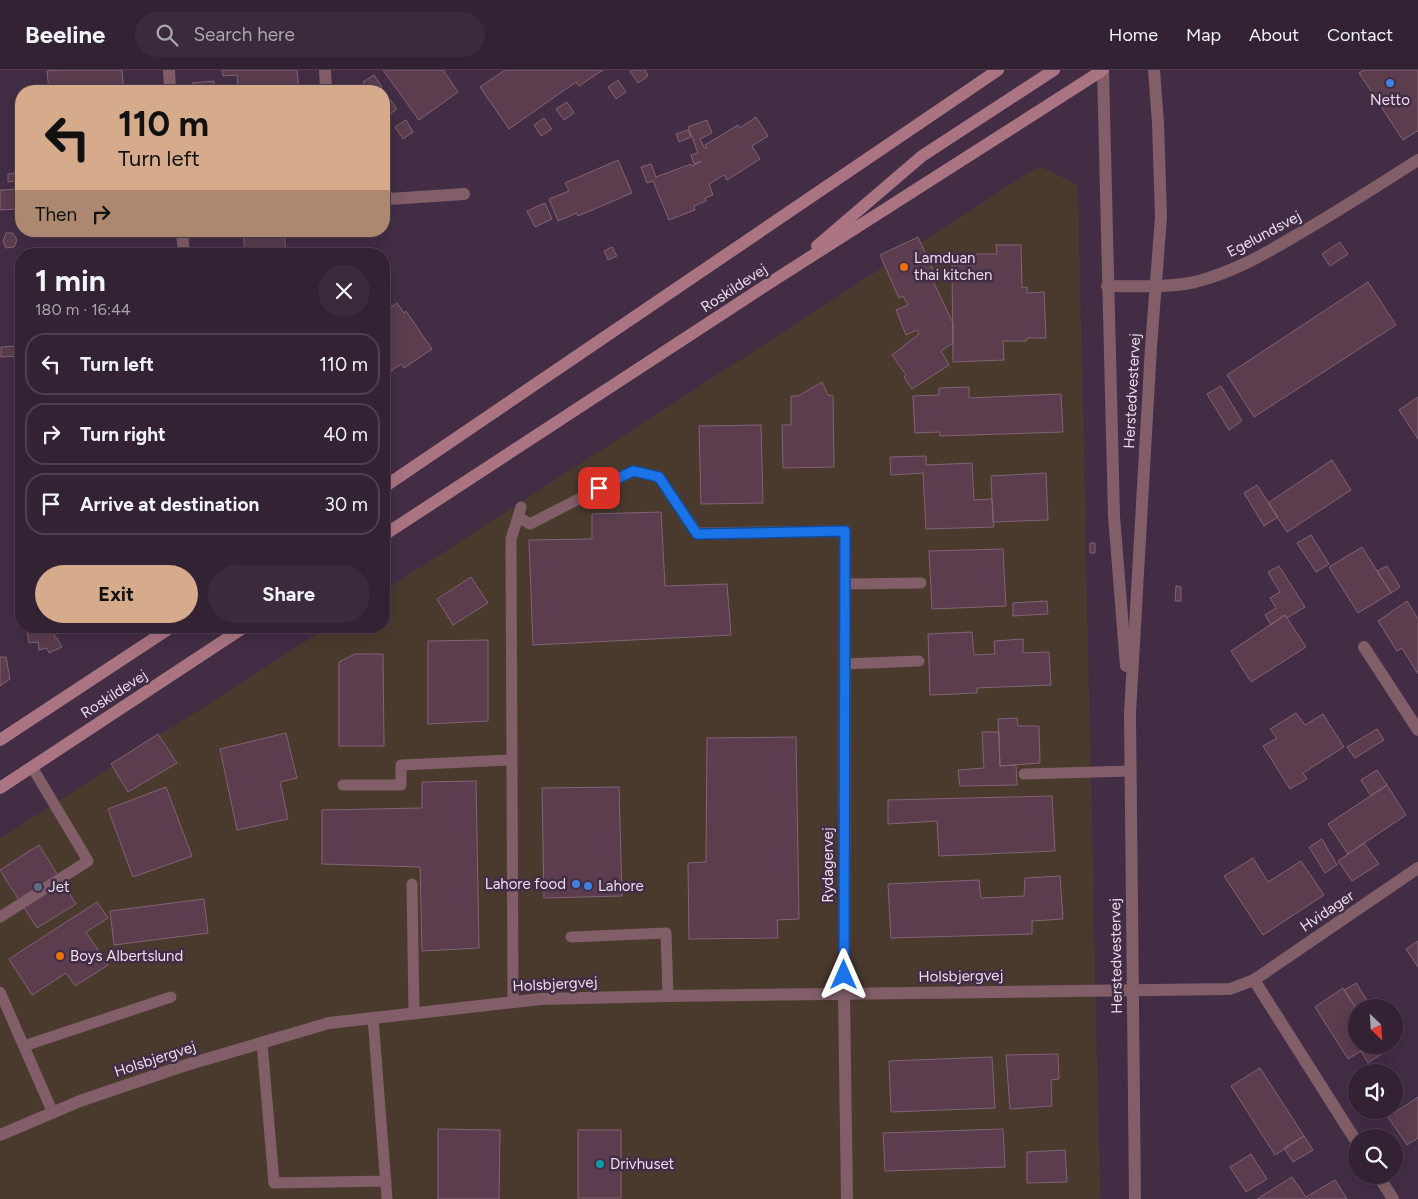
<!DOCTYPE html>
<meta charset="utf-8">
<style>
body{margin:0;font-family:Figtree,sans-serif;background:#3a2a3c;color:#f1f3f6;height:100vh;display:flex;flex-direction:column;font-size:19px;white-space:nowrap}
*{box-sizing:border-box;margin:0}
p{font-size:16px;color:#a8a4ac}
.icon{flex:none;width:28px;height:28px;fill:none;stroke:currentColor;stroke-width:2;stroke-linecap:round;stroke-linejoin:round}
.map{position:relative;flex:1;overflow:hidden}
.drawer{position:absolute;left:15px;top:178px;width:375px;height:385px;display:flex;flex-direction:column;background:#322234;border-radius:20px;box-shadow:0 5px 20px #0002,0 0 0 1px #4d3f4f}
.drawer>*{flex:none}
.top-card{position:absolute;left:15px;top:15px;width:375px;height:152px;border-radius:20px;box-shadow:0 5px 20px #0002,0 0 0 1px #4d3f4f;background:#d6ab8b;color:#111;overflow:hidden}
.needle{width:32px;rotate:155deg}
.buttons{position:absolute;left:1348px;top:929px;display:grid;gap:10px}
.buttons a{display:grid;place-items:center;width:55px;height:55px;border-radius:50%;background:#322234;box-shadow:0 5px 20px #0002,0 0 0 1px #4d3f4f;font-size:25px}
.pin{position:absolute;display:grid;place-items:center;width:42px;height:42px;color:#fff;margin:-21px;border-radius:10px;box-shadow:0 2px 8px #0006}
.me{position:absolute;width:55px;margin:-28px;rotate:0deg;stroke-linejoin:round;filter:drop-shadow(0 0 4px #0008)}
.turn{display:flex;align-items:center;gap:18px;height:105px;padding:0 20px;font-size:22px}
.turn .icon{width:65px;height:65px;stroke-width:2.5}
.turn b{display:block;font-size:35px;line-height:42px}
.then{display:flex;align-items:center;height:48px;padding:0 20px;background:#0003;gap:10px;font-size:19px}
.round{display:grid;place-items:center;flex:none;width:52px;height:52px;border-radius:26px;background:#3a2a3c}
.headline{display:flex;align-items:center;justify-content:space-between;height:85px;padding:0 20px}
h1{font-size:30px;font-weight:700;line-height:38px}
.primary-button{display:flex;gap:10px;margin-top:auto;padding:10px 20px}
.primary-button a{flex:1;height:58px;border-radius:30px;background:#d6ab8b;color:#111;font-size:20px;font-weight:700;line-height:58px;text-align:center}
.primary-button a+a{background:#3a2a3c;color:#f1f3f6}
ul{padding:0;list-style:none}
li{display:flex;align-items:center;gap:15px;height:62px;margin:0 10px 8px;padding:0 10px;border:2px solid #4d3f4f;border-radius:20px}
li div{flex:1}
li b{display:block;font-size:19px}
li em{font-style:normal}
header{display:flex;align-items:center;gap:30px;box-sizing:border-box;height:70px;padding:0 25px;background:#322234;border-bottom:1px solid #4d3f4f}
header strong{font-size:24px}
nav{display:flex;gap:28px;margin-inline-start:auto;font-size:18px}
.search{width:350px;height:45px;background:#3a2a3c;display:flex;align-items:center;gap:12px;box-sizing:border-box;padding:0 18px;border-radius:28px;color:#a8a4ac;font-size:19px}
.map>svg:first-child{display:block}
.industrial{fill:#4a3a2e}
.building{fill:#5b3d4e;stroke:#836274}
.lines{fill:none;stroke-linecap:round;stroke-linejoin:round}
.service{stroke:#815e68;stroke-width:11}
.minor{stroke:#815e68;stroke-width:12}
.tertiary{stroke:#815e68;stroke-width:12}
.secondary{stroke:#aa7483;stroke-width:12}
.route-casing{stroke:#114b97;stroke-width:12}
.route{stroke:#1a73e8;stroke-width:9}
.shop-dot{fill:#3f7fe0;stroke:#422d45;stroke-width:2}
.food-dot{fill:#e8710a;stroke:#422d45;stroke-width:2}
.service-dot{fill:#5c6f8a;stroke:#422d45;stroke-width:2}
.culture-dot{fill:#0f9aa8;stroke:#422d45;stroke-width:2}
.labels{text-anchor:middle;dominant-baseline:central;stroke-width:5;stroke-linejoin:round;paint-order:stroke}
.poi-label{font-size:15px;fill:#ebdeed;stroke:#422d45;text-anchor:start}
.street-label{font-size:15px;fill:#ebdeed;stroke:#422d45}
</style>
<header>
<strong>Beeline</strong>
<div class="search"><svg class="icon" aria-label="search" viewBox="0 0 24 24"><circle cx="10" cy="10" r="6"/><path d="M15 15l6 6"/></svg>Search here</div>
<nav><a>Home</a><a>Map</a><a>About</a><a>Contact</a></nav>
</header>
<div class="map">
<svg width="1418" height="1129" viewBox="0 0 1418 1129">
<rect width="100%" height="100%" fill="#422d45"/>
<path class="industrial" d="M1039,96L1078,115L1100,1129H0V769L329,556H384V521Z"/>
<path class="building" d="M59,0H122L124,21H49L47,1Z
M222,0H297L299,21H262V15L238,16L237,5L223,6Z
M383,0H443L458,22L419,50Z
M505,0H603L579,16L576,12L509,59L480,17Z
M632,0H645L648,6L638,13L630,1Z
M1364,0H1418V62L1417,61L1403,70L1359,3Z
M374,5L382,17L375,21H369L363,12Z
M618,10L626,22L616,29L608,17Z
M214,11L215,21H193L192,13Z
M389,28L397,39L387,46L384,42V32Z
M567,32L574,43L564,50L556,39Z
M756,47L768,66L752,76L760,89L727,110L724,105L709,114L713,125L705,128L706,131L694,136L695,140L669,150L653,111L647,113L641,97L651,94L656,107L691,94L692,96L701,92V91L694,94L691,85L698,83L688,57L707,50L712,63L700,69L705,79L707,78L705,75L738,55L740,58Z
M544,48L552,59L541,66L534,55Z
M406,50L413,62L403,69L395,57Z
M688,60L691,67L679,72L676,64Z
M618,90L632,123L578,146L577,143L558,151L549,129L569,121L565,113Z
M14,103L15,111L8,112V104Z
M18,119V139L0,140V120Z
M545,133L552,149L535,157L527,141Z
M243,161H284L286,182L283,184H245Z
M293,161H309L294,164Z
M357,161H374V164L357,165Z
M6,163H13L17,170L14,177L6,178L3,171Z
M918,167L937,209L933,211L953,253V273L941,281L949,295L912,319L904,307L906,305L892,285L919,264L917,260L906,265L896,240L908,235L903,226L899,228L880,185Z
M1340,172L1348,184L1330,196L1322,184Z
M996,175H1021L1022,218L1027,217V223L1044,222L1046,268H1027L1026,271H1003L1004,290L953,292L952,195H976V184H997Z
M612,177L617,186L608,190L604,181Z
M124,178V182L148,180L149,184H106V179Z
M1368,212L1396,255L1254,347L1227,305Z
M397,233L404,243L406,241L432,279L404,298L401,294L384,306V242Z
M17,276L18,286L1,287V277Z
M822,312L828,325L833,326L834,397L783,398L782,355H791V326H798Z
M1221,316L1242,351L1229,360L1207,324Z
M969,317V328L1061,324L1063,362L940,366V362L915,363L913,326L939,325V318Z
M1418,327V369L1399,340Z
M761,355L763,433L701,434L699,356Z
M926,386V395L972,393L974,430L992,429L994,457L926,459L923,403L891,405L890,387Z
M1332,390L1351,420L1287,462L1268,433Z
M1046,403L1048,450L993,452L991,406Z
M1257,415L1278,447L1264,456L1244,423Z
M661,442L665,516L727,514L731,565L533,575L529,470L592,469V444Z
M1311,465L1329,494L1316,502L1297,473Z
M1090,473H1095V483H1090Z
M1362,477L1391,523L1358,543L1329,497Z
M1003,479L1006,536L932,539L929,481Z
M1279,496L1305,537L1287,548L1285,545L1271,555L1265,545L1276,538L1270,528L1280,522L1268,502Z
M1387,496L1400,517L1391,523L1377,501Z
M471,507L488,533L453,555L437,529Z
M1176,516L1181,517V531H1175Z
M1047,531L1048,544L1013,546V533Z
M1407,531L1418,549V604L1402,578L1397,581L1378,551Z
M1285,545L1306,577L1251,612L1231,581Z
M26,556H53L55,568H57L62,577L49,583L47,578L39,580L38,572L29,573Z
M972,562L974,585L995,584L994,571L1023,569V583L1049,582L1051,615L977,618V623L930,625L928,564Z
M488,570V651L428,654V571Z
M355,584H383L384,676H339V592Z
M0,587H6L10,609L0,616Z
M1296,643L1305,655L1323,644L1344,677L1303,703L1307,709L1290,719L1263,676L1277,668L1270,659Z
M1017,648L1018,656H1039L1040,693L1000,696L998,649Z
M1377,659L1384,670L1355,688L1347,677Z
M982,662H999L1000,696L1016,695L1017,715L960,716L958,700L984,698Z
M286,663L297,708L280,712L288,749L237,760L220,679Z
M158,664L177,693L128,722L111,694Z
M796,667L799,849L777,850L778,868L689,869L688,793L706,792L707,668Z
M1377,700L1387,715L1371,726L1361,710Z
M476,711L479,878L422,881L420,797L322,794V740L422,738V712Z
M1387,715L1406,745L1348,784L1328,754Z
M166,717L192,786L133,807L108,739Z
M619,717L622,826L544,828L542,718Z
M1052,726L1055,781L939,786L937,751L888,754V730Z
M1322,769L1337,795L1325,803L1309,777Z
M1364,773L1379,794L1352,811L1338,791Z
M39,775L76,834L37,858L0,800Z
M1253,788L1268,812L1301,791L1324,825L1263,865L1224,806Z
M1060,806L1063,849L1032,851V864L891,868L888,814L979,810L981,828L1024,826L1025,808Z
M204,829L208,863L114,875L110,841Z
M97,832L108,848L86,862L108,895L75,916L66,903L32,925L9,889Z
M1418,871V897L1406,879Z
M1356,913L1372,938H1356L1344,920Z
M1343,918L1356,938V975H1371L1348,989L1315,937Z
M1394,973L1395,975L1368,993L1361,981L1371,975H1394Z
M1058,984L1059,1009L1051,1010L1052,1036L1010,1039L1006,985Z
M992,987L995,1038L891,1042L889,991Z
M1260,998L1304,1066L1275,1085L1231,1016Z
M1418,1027V1068L1407,1075L1388,1047Z
M438,1059L500,1060L499,1129H438Z
M1003,1059L1005,1097L885,1101L883,1063Z
M578,1060H621V1128H578Z
M1304,1066L1313,1080L1293,1092L1284,1078Z
M1065,1080L1067,1112L1027,1113V1082Z
M1251,1084L1267,1109L1246,1122L1230,1097Z
M1292,1107L1306,1127L1335,1110L1347,1129H1257Z"/>
<g class="lines">
<path class="service" d="M518,447L530,454L633,401L659,407L697,463L845,461
M845,514L921,513
M845,594L919,591
M1024,704L1130,701
M343,715H401V695L512,690
M412,814L414,944
M0,847L88,791L32,697
M571,867L666,863L668,926
M0,922L53,1043
M513,932L511,469L521,437
M373,948L387,1129
M262,973L274,1113L386,1111
M24,976L171,927"/>
<path class="minor" d="M169,0L170,21
M325,0L326,21
M384,122L389,129L464,124
M182,161L184,184
M1107,216C1136,216 1166,218 1195,212C1231,203 1263,185 1295,166C1337,142 1377,116 1418,90
M845,461L844,925L847,1129
M1364,577L1418,660
M1254,910L1356,1071
M0,1065L80,1031L183,996L329,953L541,929L668,926L1230,919L1254,910L1418,798
M1378,1105L1393,1129"/>
<path class="tertiary" d="M1103,0L1114,446L1126,596
M1135,1129L1130,643L1151,277L1161,147L1158,53L1154,0"/>
<path class="secondary" d="M817,176L922,86L1054,0
M384,417L998,0
M384,465L768,214L1103,0
M0,670L173,556
M0,718L246,556"/>
</g>
<g class="lines">
<g class="route-casing">
<path id="route" d="M599,418L633,401L659,407L697,464L845,461L844,905"/>
</g>
<use href="#route" class="route"/>
</g>
<g class="shop-dot">
<circle cx="1390" cy="13" r="5"/>
<circle cx="576" cy="814" r="5"/>
<circle cx="588" cy="816" r="5"/>
</g>
<g class="food-dot">
<circle cx="904" cy="197" r="5"/>
<circle cx="60" cy="886" r="5"/>
</g>
<circle class="service-dot" cx="38" cy="817" r="5"/>
<circle class="culture-dot" cx="600" cy="1094" r="5"/>
<g class="labels">
<g class="poi-label">
<text x="1390" y="30" text-anchor="middle">Netto</text>
<text x="914" y="188">Lamduan<tspan x="914" dy="17">thai kitchen</tspan></text>
<text x="566" y="814" text-anchor="end">Lahore food</text>
<text x="598" y="816">Lahore</text>
<text x="48" y="817">Jet</text>
<text x="70" y="886">Boys Albertslund</text>
<text x="610" y="1094">Drivhuset</text>
</g>
<g class="street-label">
<text transform="translate(1264 164) rotate(-28)">Egelundsvej</text>
<text transform="translate(734 218) rotate(-33)">Roskildevej</text>
<text transform="translate(1132 321) rotate(-87)">Herstedvestervej</text>
<text transform="translate(114 624) rotate(-33)">Roskildevej</text>
<text transform="translate(828 795) rotate(-90)">Rydagervej</text>
<text transform="translate(1327 841) rotate(-34)">Hvidager</text>
<text transform="translate(1116 886) rotate(-91)">Herstedvestervej</text>
<text transform="translate(961 906) rotate(-1)">Holsbjergvej</text>
<text transform="translate(555 914) rotate(-3)">Holsbjergvej</text>
<text transform="translate(155 989) rotate(-18)">Holsbjergvej</text>
</g>
</g>
</svg>
<div class="buttons">
<a><svg class="needle" viewBox="-14 -14 28 28"><path d="M0-13l5 13h-10z" fill="#e53935"/><path d="M0 13l5-13h-10z" fill="#a8a4ac"/></svg></a>
<a><svg class="icon" aria-label="sound" viewBox="0 0 24 24"><path d="M4 9h4l5-4v14l-5-4H4zM17 9q2 3 0 6"/></svg></a>
<a><svg class="icon" aria-label="search" viewBox="0 0 24 24"><circle cx="10" cy="10" r="6"/><path d="M15 15l6 6"/></svg></a>
</div>
<div class="pin" style="left:599px;top:418px;background:#d93025"><svg class="icon" aria-label="arrive" viewBox="0 0 24 24"><path d="M6 21V4h12l-3 4 3 4H6"/></svg></div>
<svg class="me" style="left:844px;top:905px" viewBox="-20 -20 40 40"><path d="M0-17L14 15 0 8-14 15z" fill="#1a73e8" stroke="#fff" stroke-width="4"/></svg>
<div class="top-card">
<div class="turn"><svg class="icon" aria-label="left" viewBox="0 0 24 24"><path d="M17 20v-9H6M10 6l-5 5 5 5"/></svg><div><b>110 m</b>Turn left</div></div>
<div class="then">Then<svg class="icon" aria-label="right" viewBox="0 0 24 24"><path d="M7 20v-9h11M14 6l5 5-5 5"/></svg></div>
</div>
<section class="drawer">
<div class="headline"><div><h1>1 min</h1><p>180 m · 16:44</p></div><a class="round"><svg class="icon" aria-label="close" viewBox="0 0 24 24"><path d="M6 6l12 12M18 6L6 18"/></svg></a></div>
<ul>
<li><svg class="icon" aria-label="left" viewBox="0 0 24 24"><path d="M17 20v-9H6M10 6l-5 5 5 5"/></svg><div><b>Turn left</b></div><em>110 m</em></li>
<li><svg class="icon" aria-label="right" viewBox="0 0 24 24"><path d="M7 20v-9h11M14 6l5 5-5 5"/></svg><div><b>Turn right</b></div><em>40 m</em></li>
<li><svg class="icon" aria-label="arrive" viewBox="0 0 24 24"><path d="M6 21V4h12l-3 4 3 4H6"/></svg><div><b>Arrive at destination</b></div><em>30 m</em></li>
</ul>
<div class="primary-button"><a>Exit</a><a>Share</a></div>
</section>
</div>
